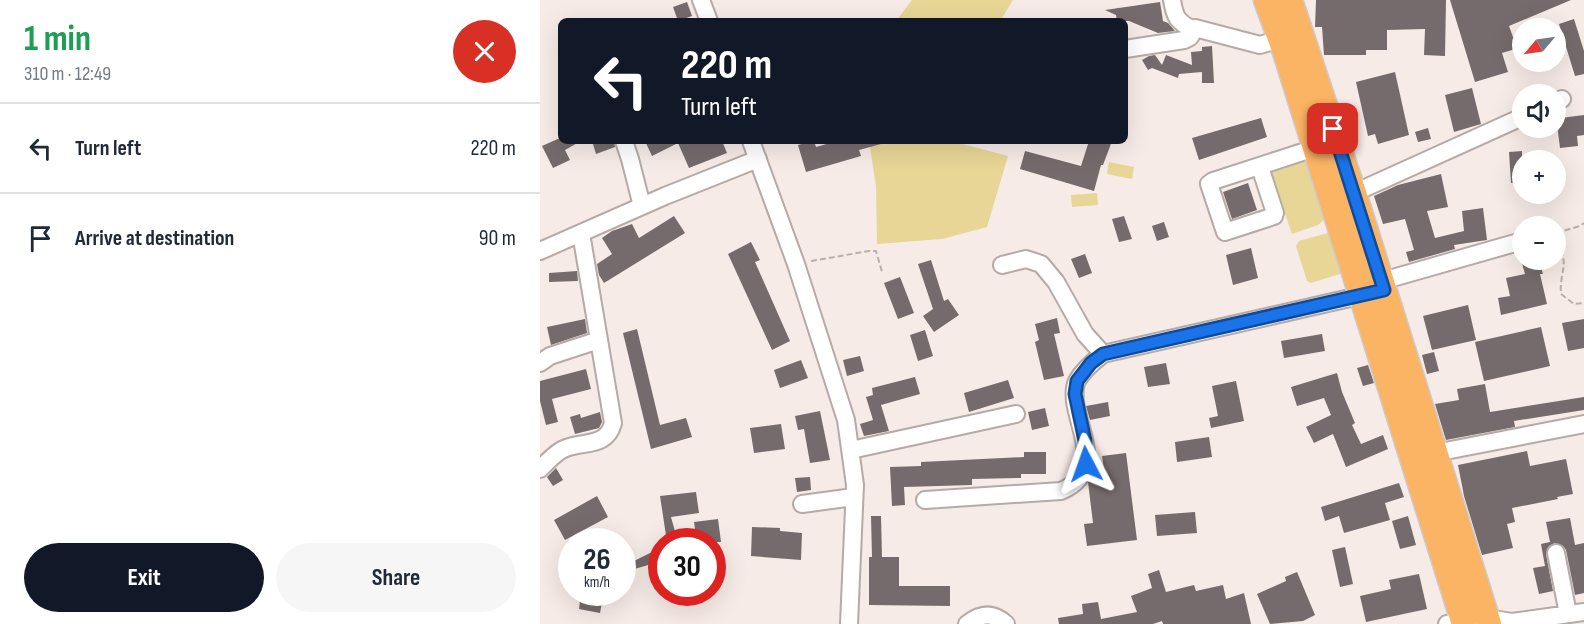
<!DOCTYPE html>
<meta charset="utf-8">
<style>
body{margin:0;font-family:"Sofia Sans Condensed",sans-serif;background:#f6f6f7;color:#1f2937;height:100vh;display:flex;flex-direction:column;font-size:22px;white-space:nowrap}
*{box-sizing:border-box;margin:0}
p{font-size:20px;color:#747a83}
.icon{flex:none;width:33px;height:33px;fill:none;stroke:currentColor;stroke-width:2;stroke-linecap:round;stroke-linejoin:round}
.map{position:relative;flex:1;overflow:hidden}
.panel{display:flex;flex-direction:column;background:#fff;width:540px}
.panel>*{flex:none}
.banner{position:absolute;left:18px;top:18px;width:570px;height:126px;border-radius:9px;box-shadow:0 6px 24px #0002;background:#111827;color:#fff;overflow:hidden}
.needle{width:39px;rotate:241deg}
.controls{position:absolute;left:972px;top:18px;display:grid;gap:12px}
.controls a{display:grid;place-items:center;width:54px;height:54px;border-radius:50%;background:#fff;box-shadow:0 6px 24px #0002;font-size:30px}
.speed{position:absolute;left:18px;top:528px;display:flex;gap:12px;font-size:30px;font-weight:700;text-align:center}
.speed>*{display:grid;place-content:center;width:78px;height:78px;border-radius:50%;background:#fff;box-shadow:0 6px 24px #0002;line-height:1}
.speed small{font-size:15px;font-weight:400}
.speed .limit{border:9px solid #d22;background:#fff;color:#111}
.pin{position:absolute;display:grid;place-items:center;width:51px;height:51px;color:#fff;margin:-26px;border-radius:12px;box-shadow:0 3px 9px #0006}
.me{position:absolute;width:66px;margin:-33px;rotate:356deg;stroke-linejoin:round;filter:drop-shadow(0 0 4px #0008)}
.turn{display:flex;align-items:center;gap:21px;height:126px;padding:0 24px;font-size:27px}
.turn .icon{width:78px;height:78px;stroke-width:2.5}
.turn b{display:block;font-size:42px;line-height:51px}
.round{display:grid;place-items:center;flex:none;width:63px;height:63px;border-radius:32px;background:#f6f6f7}
.summary{display:flex;align-items:center;justify-content:space-between;height:102px;padding:0 24px}
h1{font-size:36px;font-weight:700;line-height:45px;color:#1e9e55}
.primary-button{display:flex;gap:12px;margin-top:auto;padding:12px 24px}
.primary-button a{flex:1;height:69px;border-radius:36px;background:#111827;color:#fff;font-size:24px;font-weight:700;line-height:69px;text-align:center}
.primary-button a+a{background:#f6f6f7;color:#1f2937}
ul{padding:0;list-style:none}
li{display:flex;align-items:center;gap:18px;height:90px;padding:0 24px;border-top:2px solid #e0e1e3}
li div{flex:1}
li b{display:block;font-size:22px}
li em{font-style:normal}
main{display:flex;flex:1;min-height:0}
.map>svg:first-child{display:block}
.green{fill:#e8d697}
.building{fill:#766b6c}
.lines{fill:none;stroke-linecap:round;stroke-linejoin:round}
.minor-casing{stroke:#b5aaa6;stroke-width:20}
.highway-casing{stroke:#cccbca;stroke-width:27}
.path{stroke:#b9b0ac;stroke-width:2;stroke-dasharray:6 3;stroke-linecap:butt}
.minor{stroke:#fff;stroke-width:16}
.highway{stroke:#fbb364;stroke-width:24}
.route-casing{stroke:#114b97;stroke-width:15}
.route{stroke:#1a73e8;stroke-width:10}
</style>
<main>
<section class="panel">
<div class="summary"><div><h1>1 min</h1><p>310 m · 12:49</p></div><a class="round" style="background:#d93025;color:#fff"><svg class="icon" aria-label="close" viewBox="0 0 24 24"><path d="M6 6l12 12M18 6L6 18"/></svg></a></div>
<ul>
<li><svg class="icon" aria-label="left" viewBox="0 0 24 24"><path d="M17 20v-9H6M10 6l-5 5 5 5"/></svg><div><b>Turn left</b></div><em>220 m</em></li>
<li><svg class="icon" aria-label="arrive" viewBox="0 0 24 24"><path d="M6 21V4h12l-3 4 3 4H6"/></svg><div><b>Arrive at destination</b></div><em>90 m</em></li>
</ul>
<div class="primary-button"><a>Exit</a><a>Share</a></div>
</section>
<div class="map">
<svg width="1044" height="624" viewBox="0 0 1044 624">
<rect width="100%" height="100%" fill="#f7ebe7"/>
<path class="green" d="M372,0H473L460,21H356Z
M329,141H411L468,156L447,227L402,239L337,244L336,186Z
M765,159L770,160L787,217L778,225L752,234L730,171Z
M569,162L594,167L592,179L567,174Z
M557,193L558,205L532,207L531,195Z
M791,232L803,273L771,283L767,281L756,246L759,241Z"/>
<path class="building" d="M776,0H906L905,56L884,55L885,29L847,30V50H826V55H784L782,27H775Z
M910,0H1031L969,26L973,37L982,35V47L962,53L968,72L935,82Z
M147,2L152,16L138,21L133,7Z
M620,2L623,21L628,23L635,31L618,33L589,21H577L576,15L565,10Z
M1034,19L1044,51V74L1035,76L1019,24Z
M672,46L674,83H662V72L639,74L638,78L612,68L608,70L602,60L609,56L615,55L622,65L626,55L652,65L651,52L662,51V47Z
M855,72L869,135L838,144L835,134L828,136L816,82Z
M932,88L941,124L914,132L905,95Z
M1044,115V135L1037,136L1038,146L1020,148L1017,124L1021,123V118Z
M721,118L727,137L659,160L652,138Z
M888,128L891,139L878,142L875,132Z
M20,138L21,141H41L25,150L30,160L13,168L2,146Z
M52,141H74L75,147L56,154Z
M105,141H182L187,153L149,168L138,143L112,156Z
M274,141L276,147L297,141H340L341,144L319,150L321,156L266,172L258,145Z
M549,141H572L563,165H561L554,191L480,169L485,151L541,166Z
M982,151V182L971,183L969,152Z
M901,174L908,207L887,211L895,238L924,231L922,211L943,208L947,240L914,245L915,249L869,262L866,252L874,250L865,219L843,224L834,196L858,185Z
M708,183L717,210L692,219L683,192Z
M134,216L145,233L64,283L59,275L57,264L72,254L62,238L72,231L92,224L99,238Z
M584,216L592,239L579,242L572,219Z
M624,222L629,237L617,241L612,226Z
M211,242L220,260L215,262L250,341L232,350L188,254Z
M711,248L718,278L693,285L686,255Z
M545,254L552,273L539,278L531,259Z
M391,260L404,301L408,299L419,315L394,332L383,316L393,309L378,264Z
M981,260H999L1003,274H1000L1007,304L961,315L958,298L970,296L966,278L985,274Z
M37,271L38,281L9,282V273Z
M360,277L374,313L358,319L344,283Z
M928,305L936,340L892,350L883,316Z
M517,318L520,333L514,334L524,376L504,380L495,342L499,340L495,324Z
M45,319L47,333L11,345L7,327Z
M1044,319V348L1028,351L1022,323Z
M1001,327L1010,366L944,381L935,342Z
M97,329L120,425L146,418L152,437L111,449L83,333Z
M385,330L393,356L378,361L370,335Z
M782,334L785,351L744,358L741,341Z
M894,352L899,371L887,374L882,355Z
M320,356L324,371L307,376L303,360Z
M261,360L268,378L240,388L234,370Z
M626,363L630,384L608,387L604,367Z
M828,365L834,383L823,386L817,368Z
M46,369L51,389L12,399L18,422L6,425L0,401V381Z
M797,373L802,392L815,423L812,425L821,444L843,435L848,449L806,467L793,434L774,443L766,427L791,415L784,398L757,406L751,387Z
M375,377L380,394L341,405L349,431L324,436L320,424L333,420L326,397L333,395L332,388Z
M468,380L474,398L429,412L424,393Z
M696,381L704,421L671,428L669,418L678,416L672,386Z
M945,384L950,412L1044,397V410L974,421L975,427L906,440L895,404L919,400L917,389Z
M568,402L570,416L550,420L546,406Z
M505,408L509,426L492,430L488,412Z
M280,411L290,460L270,463L264,429L258,430L255,416Z
M60,412L62,422L59,428L35,434L30,417L40,414L41,418Z
M241,424L245,449L214,453L210,428Z
M669,437L672,457L637,462L635,442Z
M987,451L990,466L1026,459L1033,494L1017,497L1018,499L972,508L975,522L967,524L973,548L942,555L924,496L918,465Z
M484,452H506V474H481V478L432,479V485L364,487L365,505L352,506L350,467L381,466V462L484,457Z
M586,453L597,540L547,546L544,524L553,523L548,482L551,478L565,476L562,456Z
M16,468L23,480L13,486L7,477Z
M270,477L271,490L257,492L255,478Z
M859,483L864,497L845,503L850,520L804,533L799,516L785,521L781,507Z
M156,492L159,513L131,517L138,542H127L120,496Z
M57,496L68,517L25,540L14,520Z
M655,512L657,533L617,536L615,515Z
M331,516H341L342,557H359V586H410V606L329,605V557H332Z
M868,516L876,545L860,549L852,521Z
M1030,518L1035,545L1044,543V593L1035,595L1026,550L1023,546L1015,543L1009,546L1006,554L1013,591L999,594L993,568L1005,566L1001,544L1010,542L1006,522Z
M178,519L181,542H157L154,522Z
M212,527L240,528V531L262,533L261,560L211,556Z
M122,547V561L84,572L82,567Z
M805,547L813,584L800,587L792,550Z
M619,570L626,592L654,585L656,591L683,585L686,599L704,593L711,624H623L622,621L613,624H519L518,618L543,614L542,604L558,602L561,619L597,612L591,596L612,588L608,574Z
M757,572L775,615L763,621L730,624L717,594L746,581L745,577Z
M879,574L887,609L826,622L820,596L851,589L849,580Z
M41,592H64L60,613L39,609Z"/>
<g class="lines">
<g class="minor-casing">
<path id="minor" d="M161,0L169,21
M632,0C635,18 637,21 653,30
M585,49L644,40L650,37L655,28L720,45L740,39
M1016,102L1022,99
M84,141L90,159L102,206
M211,141L256,264L306,420L315,485L309,624
M720,167L735,213L734,216L685,232L669,184L673,181L775,148
M814,193L982,117
M0,251L125,196L218,159
M462,265L486,259L501,264L516,282L545,334L563,354
M842,281L982,241
M0,363L10,356L59,340
M311,450L476,414
M895,453L1044,424
M0,469C7,462 17,451 26,448C45,441 67,447 73,423L41,233
M385,500L521,491C575,468 523,412 537,381C543,370 554,361 563,354L832,293
M262,504L314,497
M1016,553L1028,614
M427,624C441,613 453,612 466,624
M907,624L947,618L972,622L1044,612"/>
</g>
<g class="highway-casing">
<path id="highway" d="M726,0L745,52L924,624
M750,0L814,193L949,624"/>
</g>
<path class="path" d="M1016,233L1040,226L1044,223
M1016,242C1031,263 1019,272 1021,294L1034,304L1044,303
M271,261L329,251H336L342,272"/>
<use href="#minor" class="minor"/>
<use href="#highway" class="highway"/>
</g>
<g class="lines">
<g class="route-casing">
<path id="route" d="M546,464L545,441L535,394L537,381L551,363L563,354L844,290L793,129"/>
</g>
<use href="#route" class="route"/>
</g>
</svg>
<div class="controls">
<a><svg class="needle" viewBox="-14 -14 28 28"><path d="M0-13l5 13h-10z" fill="#e53935"/><path d="M0 13l5-13h-10z" fill="#747a83"/></svg></a>
<a><svg class="icon" aria-label="sound" viewBox="0 0 24 24"><path d="M4 9h4l5-4v14l-5-4H4zM17 9q2 3 0 6"/></svg></a>
<a>+</a>
<a>−</a>
</div>
<div class="speed"><div>26<small>km/h</small></div><div class="limit">30</div></div>
<div class="pin" style="left:793px;top:129px;background:#d93025"><svg class="icon" aria-label="arrive" viewBox="0 0 24 24"><path d="M6 21V4h12l-3 4 3 4H6"/></svg></div>
<svg class="me" style="left:546px;top:464px" viewBox="-20 -20 40 40"><path d="M0-17L14 15 0 8-14 15z" fill="#1a73e8" stroke="#fff" stroke-width="4"/></svg>
<div class="banner">
<div class="turn"><svg class="icon" aria-label="left" viewBox="0 0 24 24"><path d="M17 20v-9H6M10 6l-5 5 5 5"/></svg><div><b>220 m</b>Turn left</div></div>
</div>
</div>
</main>
